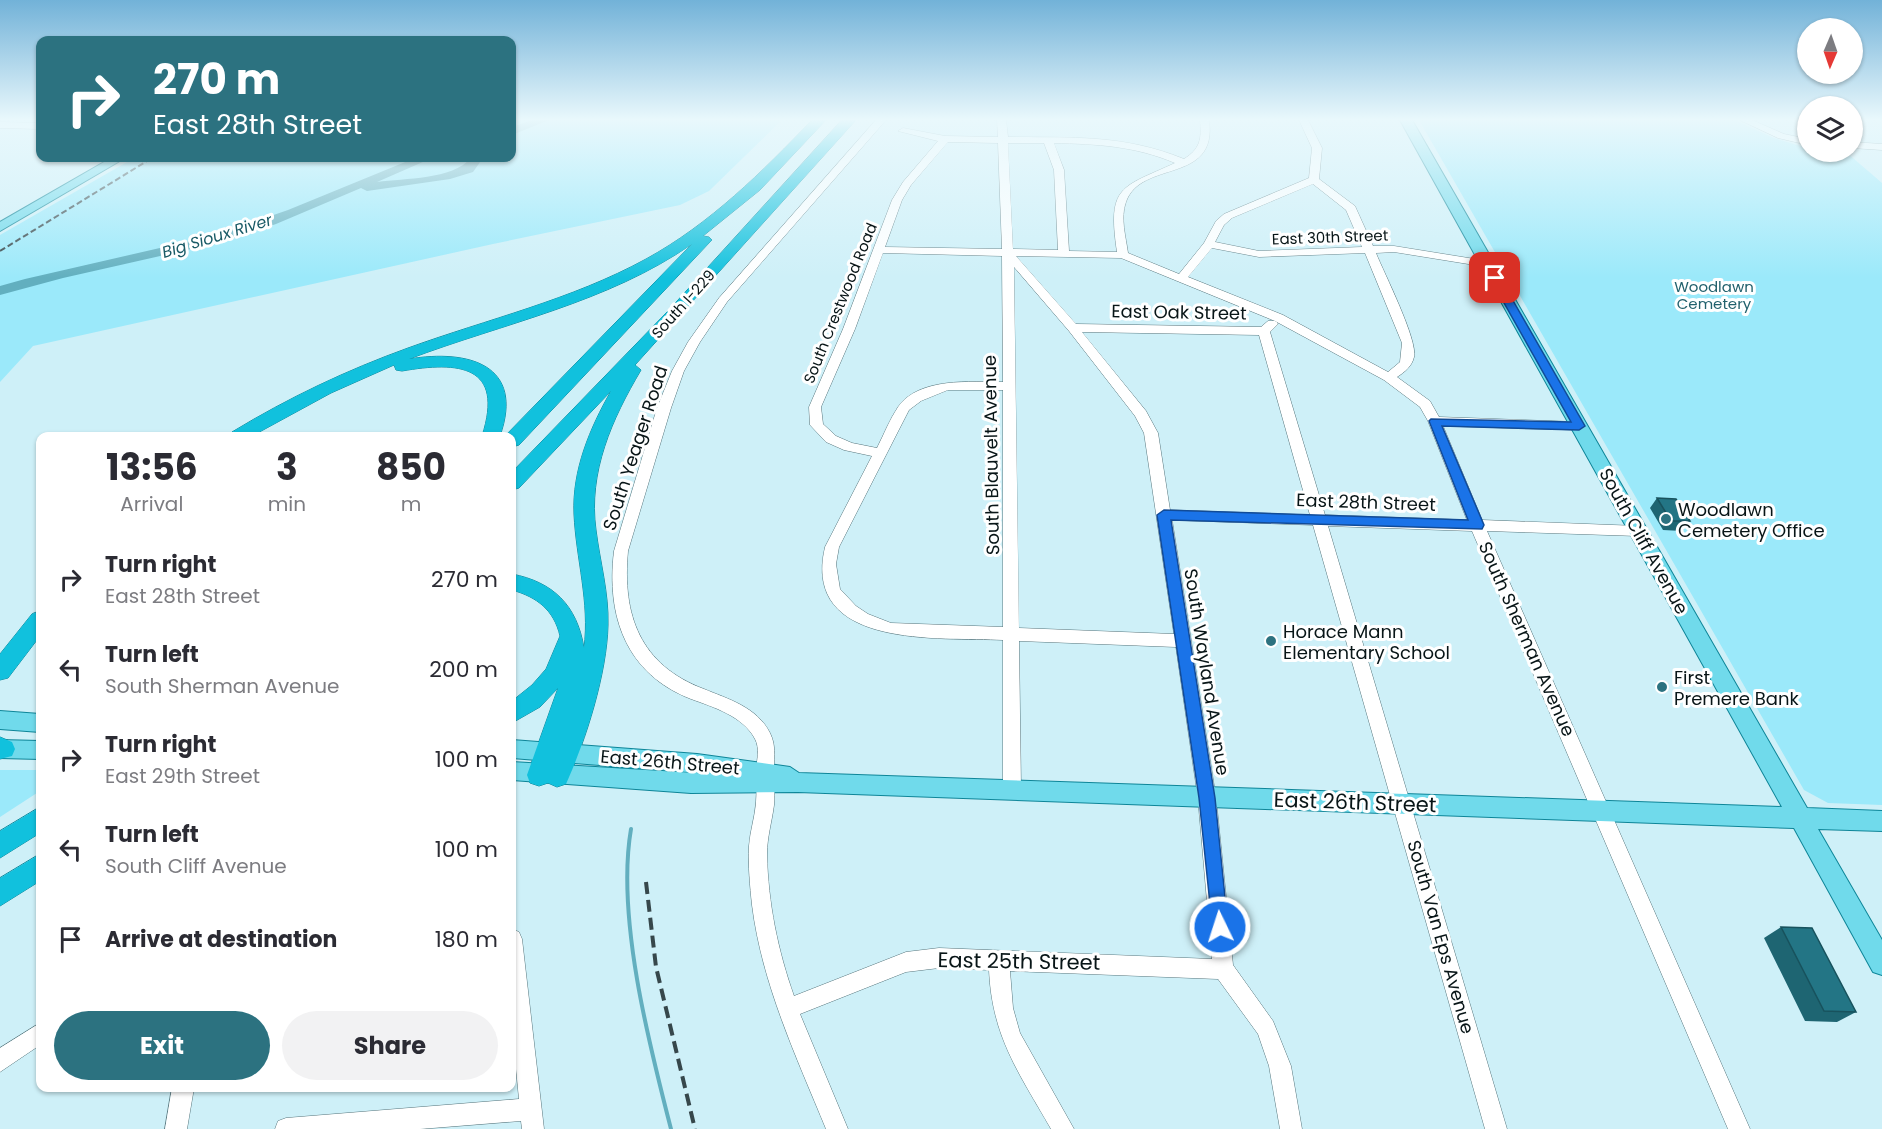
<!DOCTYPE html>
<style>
body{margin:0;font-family:Poppins,sans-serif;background:#f2f2f3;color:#2b2b33;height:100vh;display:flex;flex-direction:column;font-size:22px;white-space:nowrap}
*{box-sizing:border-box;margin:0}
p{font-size:20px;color:#7c7c81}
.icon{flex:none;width:33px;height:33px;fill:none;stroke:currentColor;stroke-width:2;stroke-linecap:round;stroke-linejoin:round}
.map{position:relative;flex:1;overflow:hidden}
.drawer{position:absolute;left:36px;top:432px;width:480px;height:660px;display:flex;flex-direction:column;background:#fff;border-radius:12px;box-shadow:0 2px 4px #0004}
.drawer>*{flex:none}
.banner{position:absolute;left:36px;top:36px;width:480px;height:126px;border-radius:12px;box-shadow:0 2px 4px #0004;background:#2c7280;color:#fff;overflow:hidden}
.needle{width:39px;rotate:182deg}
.controls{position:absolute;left:1797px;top:18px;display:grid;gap:12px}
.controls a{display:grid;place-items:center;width:66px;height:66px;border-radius:50%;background:#fff;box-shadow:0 2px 4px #0004;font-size:30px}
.pin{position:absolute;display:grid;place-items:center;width:51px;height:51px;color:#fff;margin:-26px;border-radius:12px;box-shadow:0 3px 9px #0006}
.me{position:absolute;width:66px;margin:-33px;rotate:356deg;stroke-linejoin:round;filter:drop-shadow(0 0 4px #0008)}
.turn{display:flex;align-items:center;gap:21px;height:126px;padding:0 18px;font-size:27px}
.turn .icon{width:78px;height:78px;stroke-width:2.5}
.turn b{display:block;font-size:42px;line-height:51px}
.eta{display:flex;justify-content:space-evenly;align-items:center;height:102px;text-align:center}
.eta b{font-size:36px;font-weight:700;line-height:42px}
.action{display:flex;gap:12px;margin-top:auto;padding:12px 18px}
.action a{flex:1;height:69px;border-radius:36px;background:#2c7280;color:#fff;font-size:24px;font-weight:700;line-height:69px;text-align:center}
.action a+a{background:#f2f2f3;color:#2b2b33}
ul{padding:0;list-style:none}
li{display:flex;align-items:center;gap:18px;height:90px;padding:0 18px}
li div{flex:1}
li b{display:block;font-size:22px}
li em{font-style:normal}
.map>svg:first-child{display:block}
.green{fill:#9be9fa}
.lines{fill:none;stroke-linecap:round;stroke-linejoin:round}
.stream{stroke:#62afbf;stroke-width:4}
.river{fill:#62afbf;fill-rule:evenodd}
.minor-casing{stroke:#57767d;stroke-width:1}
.major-casing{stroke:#0e8598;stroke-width:2}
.highway-casing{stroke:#0e8598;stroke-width:1}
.minor{fill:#fff;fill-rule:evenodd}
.major{fill:#70daeb;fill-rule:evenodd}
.highway{fill:#11c1dd;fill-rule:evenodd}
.rail-far1{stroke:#36474b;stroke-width:2;stroke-dasharray:6 3;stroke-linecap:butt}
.rail{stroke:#36474b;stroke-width:4;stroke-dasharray:12 6;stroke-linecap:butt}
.wall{fill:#1e6572}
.building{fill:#237585;stroke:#18525d;stroke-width:1.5}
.route{fill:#1a73e8;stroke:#114b97;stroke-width:1.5}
.poi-dot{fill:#2c7280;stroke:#fff;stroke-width:2}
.labels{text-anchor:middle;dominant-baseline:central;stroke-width:6;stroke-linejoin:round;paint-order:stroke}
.far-street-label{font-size:15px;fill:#081517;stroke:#fff}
.far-park-label{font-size:15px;fill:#22616d;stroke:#fff}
.far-water-label{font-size:16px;font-style:italic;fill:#195a66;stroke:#fff}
.street-label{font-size:18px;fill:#081517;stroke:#fff}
.poi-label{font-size:18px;fill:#081517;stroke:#fff;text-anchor:start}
.near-street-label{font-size:21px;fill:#081517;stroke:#fff}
</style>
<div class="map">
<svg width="1882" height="1129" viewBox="0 0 1882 1129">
<rect width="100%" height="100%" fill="#cef0f8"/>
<path class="green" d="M512,120H782L709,191L680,205L493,244L33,346L0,382V235L134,158H512Z
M1419,120H1734L1774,138L1807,148L1808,152H1846L1882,183V805L1828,803L1804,790Z
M0,770H40V791L0,817Z"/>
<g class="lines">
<path class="stream" d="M631,829C616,916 649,1044 671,1129"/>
<path class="river" d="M532,120H549L512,135V127Z
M415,158H432L377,182C405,178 452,180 471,158H483L473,172L450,179L367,191L361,188L276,224L222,242L63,278L0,295V286L25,279L212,236L288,210Z"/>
<g class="minor-casing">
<path id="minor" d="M876,120H886L727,302L700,342L684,371L671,408L628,551C622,615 640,665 704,689C728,699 757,707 770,733C776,745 774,756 774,768C774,780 775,793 774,805C772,821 767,837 767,854C768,903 778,951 794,996L906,952L939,948L1212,959L1198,798L1176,647L1019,641L1021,789L1018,795L1012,797L1006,795L1003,789V640C940,637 801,650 825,547L872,456L844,450L826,442L810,425L809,407L843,329L892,200L903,182L938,141L898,131L903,128L945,136L998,137L997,120H1006L1008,137C1072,138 1122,134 1184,159C1200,149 1202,139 1200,120H1209C1218,185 1141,159 1126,202C1120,218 1126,237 1128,253L1179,274L1204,243L1216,221L1224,214L1309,178L1312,148L1299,120H1308L1322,148L1319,179L1355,206L1373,246H1394L1487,261L1493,264L1487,267L1394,252L1376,253C1384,273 1418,340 1414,357C1412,366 1405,372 1397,377L1430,401L1439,417L1579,422L1586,426L1579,430L1443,426L1482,520L1638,526L1645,531L1638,536L1487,531L1750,1129H1728L1472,531L1328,526L1507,1129H1485L1313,525L1172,520L1216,798L1233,965L1273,1021L1291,1066L1302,1129H1280L1269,1066L1258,1034L1218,979L1010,971L1013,1008L1020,1033L1074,1129H1051C1019,1073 992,1037 989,970L939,968L906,972L800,1014L848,1129H826C796,1056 762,984 752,905C750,886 748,866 749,846C750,831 755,817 756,802C757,791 756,780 756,770C757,760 760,748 755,739C743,716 713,707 691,699C626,674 606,616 614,551L657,408L672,371L688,342L719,298ZM948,142L998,143L1002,249L885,247L902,200L911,185ZM1008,143H1044L1054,170L1058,250L1013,249ZM1054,143C1097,144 1135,146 1175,163C1121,188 1107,185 1117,252L1069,251L1064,170ZM1313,184L1346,210L1362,247L1259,251L1215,242L1224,225L1232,218ZM1212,248L1259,257L1365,253L1402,343L1400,362L1388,372L1283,315L1188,277ZM883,253L1002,256L1003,382C971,382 919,377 898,407C890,419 884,434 877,448L852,443L836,436L823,424L821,407L855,329ZM1016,256L1121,258L1275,321L1384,380L1420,407L1428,421L1467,520L1325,515L1270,332L1278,324L1276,321H1268L1261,327L1076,324ZM1014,267L1069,331L1135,416L1144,433L1174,634L1019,628ZM1082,332L1259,335L1310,515L1170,510L1158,433L1146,411ZM948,390H1003V627L891,623L868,614L856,606L840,589L836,564L839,547L909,410L921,401Z
M1740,120H1752L1784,134L1808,139V145L1778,138Z
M0,122L40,123V129L0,128Z
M1852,142L1882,144V150L1852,148Z
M512,929L519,932L522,939L544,1129H522L521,1121L420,1129H275L278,1121L286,1118L519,1099L512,1029Z
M40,1023V1045L0,1072V1048Z
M172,1088H194L187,1129H165Z"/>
</g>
<g class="major-casing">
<path id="major" d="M1400,120H1412L1807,808L1882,811V831L1818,829L1882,940V975L1873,972L1794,828L798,792L691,793L512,780V762L712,774L512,758V740L697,754L790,767L799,773L1782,807Z
M111,158H125L0,231V222Z
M0,711L40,714V732L0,729Z
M0,740L40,741V759L0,758Z"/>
</g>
<g class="highway-casing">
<path id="highway" d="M812,120H826L760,190L703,236L709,237L712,240L709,243L519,445L512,447V436H505L692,244C607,303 504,323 409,359C469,349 525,365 500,436H482C505,365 459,361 402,371L396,370L394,365L331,393L252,436H230L232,432C288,398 347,370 408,348C488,319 571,300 646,259C710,224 762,172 812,120Z
M842,120H856L635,365L641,370C612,419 588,472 596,530C600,562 609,593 608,625C607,673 586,740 566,784L557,787L548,783L539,786L530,783L527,775L558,688L540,707L512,723V701L532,685L546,669L560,636C554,610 537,597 512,590V574C553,582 577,605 584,648C590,602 576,559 574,514C572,470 590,428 611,391L519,488L512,490V472L668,311Z
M40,611V636L8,678L0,680V654L32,614Z
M0,737L12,742L15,749L12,756L0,759Z
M40,807V833L0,858V831Z
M40,854V881L0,906V878Z"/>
</g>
<use href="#minor" class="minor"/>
<use href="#major" class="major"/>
<use href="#highway" class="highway"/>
<path class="rail-far1" d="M0,251L152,158"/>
<path class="rail" d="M646,882L656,967L695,1129"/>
</g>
<path class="wall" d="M1657,498L1690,521L1682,531L1663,530L1650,508Z
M1781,927L1856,1012L1837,1022L1805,1021L1764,938Z"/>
<path class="building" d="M1657,498L1676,499L1690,521H1671Z
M1781,927L1812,928L1856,1012L1824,1011Z"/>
<linearGradient id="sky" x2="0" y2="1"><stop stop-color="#72b2d8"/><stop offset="0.43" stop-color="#e9f8fc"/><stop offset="1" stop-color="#e9f8fc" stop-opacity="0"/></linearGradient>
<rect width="1882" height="278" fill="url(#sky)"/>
<path class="route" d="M1495,275L1500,278L1585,426L1579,430L1442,426L1484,525L1482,529L1171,520L1215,798L1228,927L1226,933L1220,935L1213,933L1199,798L1157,515L1164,510L1468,520L1429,421L1431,419L1571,422L1490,278Z"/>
<g class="poi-dot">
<circle cx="1666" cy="519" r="6"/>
<circle cx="1271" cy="641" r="6"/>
<circle cx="1662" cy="687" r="6"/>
</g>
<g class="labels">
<g class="far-street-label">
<text transform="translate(1330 237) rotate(-2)">East 30th Street</text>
<text transform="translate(840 303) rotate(-68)">South Crestwood Road</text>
<text transform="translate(683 304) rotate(-48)">South I-229</text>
</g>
<g class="far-park-label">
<text x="1714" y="286">Woodlawn<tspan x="1714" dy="17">Cemetery</tspan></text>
</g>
<g class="far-water-label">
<text transform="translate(217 236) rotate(-17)">Big Sioux River</text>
</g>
<g class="street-label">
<text transform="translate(1179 312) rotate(1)">East Oak Street</text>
<text transform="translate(635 448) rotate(-72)">South Yeager Road</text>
<text transform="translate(991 455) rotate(-91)">South Blauvelt Avenue</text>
<text transform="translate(1366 502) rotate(2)">East 28th Street</text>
<text transform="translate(1644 541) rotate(61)">South Cliff Avenue</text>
<text transform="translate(1527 639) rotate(66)">South Sherman Avenue</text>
<text transform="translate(1207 672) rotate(81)">South Wayland Avenue</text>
<text transform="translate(670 762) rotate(5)">East 26th Street</text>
<text transform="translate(1441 937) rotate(74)">South Van Eps Avenue</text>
</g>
<g class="poi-label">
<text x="1678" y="509">Woodlawn<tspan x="1678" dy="21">Cemetery Office</tspan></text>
<text x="1283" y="631">Horace Mann<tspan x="1283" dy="21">Elementary School</tspan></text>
<text x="1674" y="677">First<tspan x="1674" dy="21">Premere Bank</tspan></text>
</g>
<g class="near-street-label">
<text transform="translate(1355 802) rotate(2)">East 26th Street</text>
<text transform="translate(1019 961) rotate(1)">East 25th Street</text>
</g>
</g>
</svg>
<div class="controls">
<a><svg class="needle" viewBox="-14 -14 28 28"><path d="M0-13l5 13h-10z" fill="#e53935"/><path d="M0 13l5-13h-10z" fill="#7c7c81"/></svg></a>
<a><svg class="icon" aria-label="layers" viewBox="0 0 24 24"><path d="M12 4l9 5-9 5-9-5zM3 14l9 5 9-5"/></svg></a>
</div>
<div class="pin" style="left:1495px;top:278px;background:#d93025"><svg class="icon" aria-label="arrive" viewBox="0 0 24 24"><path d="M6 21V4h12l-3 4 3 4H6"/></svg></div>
<svg class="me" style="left:1220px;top:927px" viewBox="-20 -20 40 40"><circle r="17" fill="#1a73e8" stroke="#fff" stroke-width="3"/><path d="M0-11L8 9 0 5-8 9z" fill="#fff"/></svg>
<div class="banner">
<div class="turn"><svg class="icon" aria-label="right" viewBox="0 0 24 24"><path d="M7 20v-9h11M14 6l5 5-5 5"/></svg><div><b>270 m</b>East 28th Street</div></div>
</div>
<section class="drawer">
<div class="eta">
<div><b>13:56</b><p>Arrival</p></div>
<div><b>3</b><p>min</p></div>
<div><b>850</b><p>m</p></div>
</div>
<ul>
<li><svg class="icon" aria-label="right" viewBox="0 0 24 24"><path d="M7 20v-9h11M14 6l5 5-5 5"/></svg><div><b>Turn right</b><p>East 28th Street</p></div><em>270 m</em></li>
<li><svg class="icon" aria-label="left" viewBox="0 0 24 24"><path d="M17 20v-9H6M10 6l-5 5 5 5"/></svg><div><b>Turn left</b><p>South Sherman Avenue</p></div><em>200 m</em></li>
<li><svg class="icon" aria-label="right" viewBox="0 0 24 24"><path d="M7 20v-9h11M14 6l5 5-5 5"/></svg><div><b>Turn right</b><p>East 29th Street</p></div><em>100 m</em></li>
<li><svg class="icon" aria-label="left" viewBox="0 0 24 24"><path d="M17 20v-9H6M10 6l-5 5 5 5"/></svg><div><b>Turn left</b><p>South Cliff Avenue</p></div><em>100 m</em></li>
<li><svg class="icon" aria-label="arrive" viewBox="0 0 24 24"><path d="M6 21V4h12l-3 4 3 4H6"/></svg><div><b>Arrive at destination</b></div><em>180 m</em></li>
</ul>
<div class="action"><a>Exit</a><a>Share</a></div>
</section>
</div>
